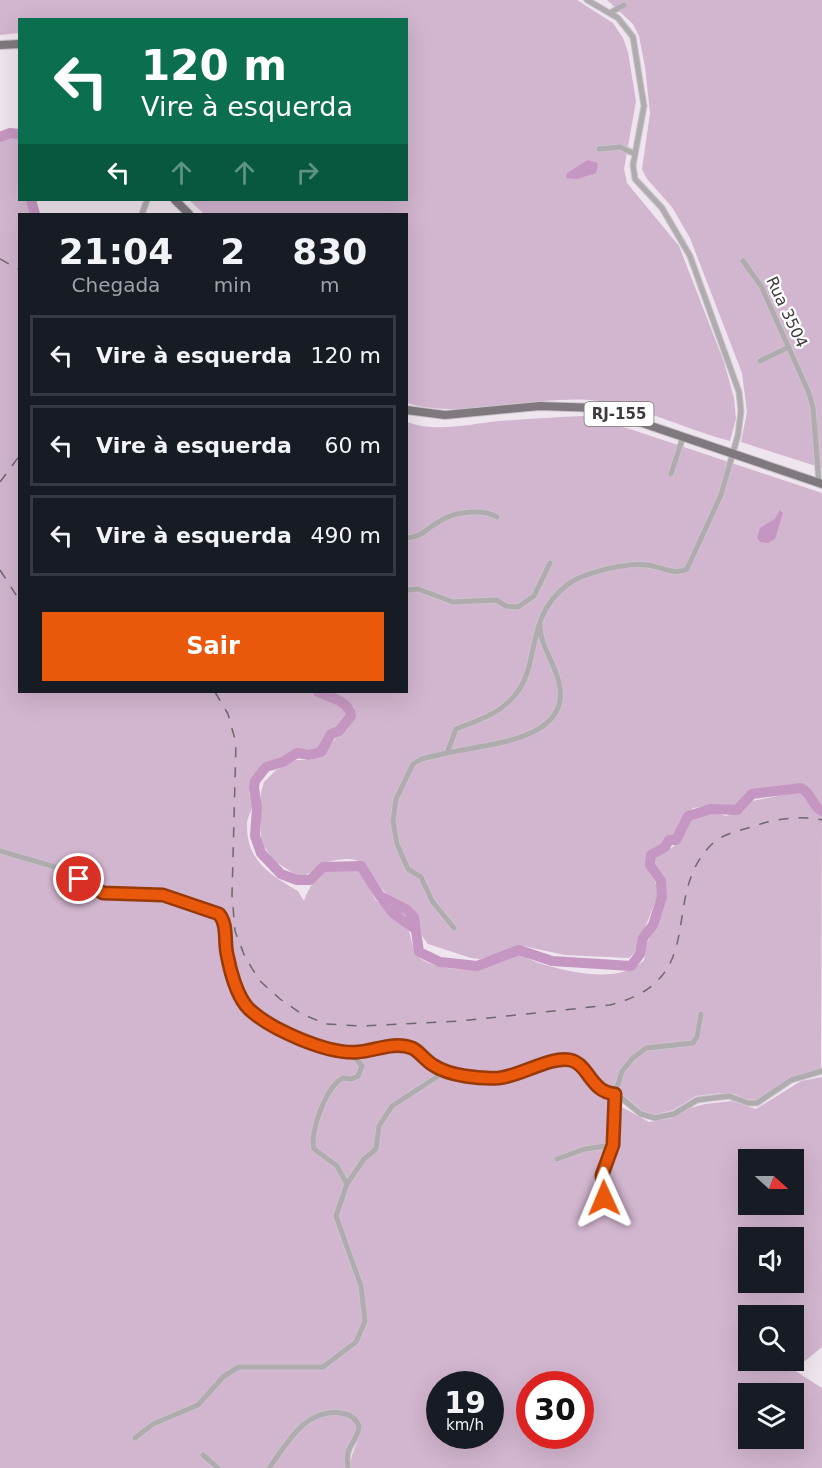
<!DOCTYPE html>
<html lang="pt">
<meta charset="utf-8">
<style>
body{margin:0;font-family:"DejaVu Sans",sans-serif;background:#242831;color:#f1f3f6;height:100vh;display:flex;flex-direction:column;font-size:22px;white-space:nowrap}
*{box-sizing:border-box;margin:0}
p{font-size:20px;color:#9ea1a6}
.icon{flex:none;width:33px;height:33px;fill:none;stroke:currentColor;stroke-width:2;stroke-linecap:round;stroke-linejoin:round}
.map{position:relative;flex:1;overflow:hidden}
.sheet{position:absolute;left:18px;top:213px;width:390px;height:480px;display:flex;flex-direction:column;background:#171b24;border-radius:0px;box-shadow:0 6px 24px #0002}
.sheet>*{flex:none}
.top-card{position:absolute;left:18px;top:18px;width:390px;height:183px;border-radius:0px;box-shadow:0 6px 24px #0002;background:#0b6e4f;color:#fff;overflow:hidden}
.needle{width:39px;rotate:111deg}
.fabs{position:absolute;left:738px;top:1149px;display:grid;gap:12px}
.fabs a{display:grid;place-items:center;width:66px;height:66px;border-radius:0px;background:#171b24;box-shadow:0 6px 24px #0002;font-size:30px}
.speed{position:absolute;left:426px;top:1371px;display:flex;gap:12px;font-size:30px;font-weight:700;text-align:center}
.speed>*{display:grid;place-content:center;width:78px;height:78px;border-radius:50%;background:#171b24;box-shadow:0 6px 24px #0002;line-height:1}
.speed small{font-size:15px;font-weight:400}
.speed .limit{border:9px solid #d22;background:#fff;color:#111}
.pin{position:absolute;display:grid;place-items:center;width:51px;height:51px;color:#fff;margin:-26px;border:3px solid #fff;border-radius:50%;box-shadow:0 2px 6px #0007}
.me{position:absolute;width:66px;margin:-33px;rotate:359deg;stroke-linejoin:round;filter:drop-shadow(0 0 4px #0008)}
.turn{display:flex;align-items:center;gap:21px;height:126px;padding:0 24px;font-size:27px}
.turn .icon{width:78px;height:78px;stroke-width:2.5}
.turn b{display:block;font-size:42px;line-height:51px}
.lanes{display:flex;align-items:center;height:57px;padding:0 24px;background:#0003;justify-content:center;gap:30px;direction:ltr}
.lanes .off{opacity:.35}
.eta{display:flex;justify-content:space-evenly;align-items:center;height:102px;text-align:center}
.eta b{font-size:36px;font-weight:600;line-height:42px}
.action{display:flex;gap:12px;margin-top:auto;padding:12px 24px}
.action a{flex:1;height:69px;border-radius:0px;background:#ea580c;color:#fff;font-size:24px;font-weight:600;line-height:69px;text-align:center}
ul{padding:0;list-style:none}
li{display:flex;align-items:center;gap:18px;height:81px;margin:0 12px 9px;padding:0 12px;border:3px solid #363941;border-radius:0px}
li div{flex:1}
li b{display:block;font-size:22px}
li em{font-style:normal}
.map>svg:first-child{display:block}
.green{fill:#d2b5cf;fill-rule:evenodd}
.water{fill:#c596c1}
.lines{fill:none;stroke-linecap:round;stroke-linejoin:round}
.river{stroke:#c596c1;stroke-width:10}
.street-casing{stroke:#ccc3cb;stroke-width:7}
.primary-casing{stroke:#ccc3cb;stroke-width:10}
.street{stroke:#b0abaf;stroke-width:5}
.primary{stroke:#7f787f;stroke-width:8}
.rail{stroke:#6d686c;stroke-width:1.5;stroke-dasharray:10 10;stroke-linecap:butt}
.route-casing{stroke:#983908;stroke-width:15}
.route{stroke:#ea580c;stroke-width:10}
.labels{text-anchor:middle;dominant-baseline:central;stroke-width:4.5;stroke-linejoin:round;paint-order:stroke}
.shield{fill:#fff;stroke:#787577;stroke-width:1.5}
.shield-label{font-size:15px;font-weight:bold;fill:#3e3a3d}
.street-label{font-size:16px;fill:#3e3a3d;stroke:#fff}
</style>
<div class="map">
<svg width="822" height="1468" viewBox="0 0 822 1468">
<rect width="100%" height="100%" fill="#efe5ee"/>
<path class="green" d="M0,0H577L613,23L623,38L628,52L636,101L624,169L627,183L679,246L724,362L734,398L736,419L730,441C683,429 638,404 589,400C531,396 462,420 407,403L406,214H204L189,200H406V20H20L19,33L0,35Z
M607,0H822V468L741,442L747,412L742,373L690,238L672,207L647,179L642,169L650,113L645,67L639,36L633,24Z
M12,136L19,137L20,200H28L30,214H20V692H309L336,700L348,714L339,728L326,735L321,748L311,752L296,750L279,762L264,765L255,775L249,793C250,796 252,798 253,801C254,807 247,817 247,824C246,861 271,875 298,891L304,901C312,877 331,859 360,868L375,899L409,931L415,955C431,969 467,973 487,966C496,963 505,952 516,954C525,955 533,962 542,964C571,973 622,984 644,960C646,954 645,947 648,941C656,925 667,907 665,887C664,875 652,870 656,857L674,846L687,823L695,815L713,812L726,816L740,811L752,801L799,792L807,795L815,811L822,816L821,1069L795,1077L759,1100L744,1099L735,1094L722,1093L696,1096L673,1110L654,1115L643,1111L622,1094L600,1085L577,1059L568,1055L560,1057L600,1095L649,1122L672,1118L690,1108L705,1104L732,1101L756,1109L801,1081L822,1077V1347L794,1370L822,1388V1468H351C349,1450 363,1439 361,1425L346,1447V1468H0V142ZM748,1160H794V1204H748ZM748,1238H794V1282H748ZM748,1316H794V1360H748ZM440,1384H490V1436H440ZM530,1384H580V1436H530ZM748,1394H794V1438H748Z
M584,416L633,430L822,493V808L808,788L793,784L751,792L737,807L713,805L693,808L680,821L673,836L647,853C643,874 656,875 659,893L635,952L629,958L565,955L523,946L480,959L471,958L428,944L422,936L418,914C408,906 391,900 383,890C362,865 366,853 327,862C316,864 311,876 299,877L273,860L261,842V792L264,782L276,770L296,760H310L322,754L353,718L354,707L339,695L328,692H406L407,422C436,433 469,424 500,421C528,419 556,417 584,416Z"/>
<path class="water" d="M588,160L598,163L596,173L577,179L566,178L567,173Z
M780,510L783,513L775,539L768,543L760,542L757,538L760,528L775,519Z"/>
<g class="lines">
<path class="river" d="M0,137L10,133L20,134
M31,200L35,214
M318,692C329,697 350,701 351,716L339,731L331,734L321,752L309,755L297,753L283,762L266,767L255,781L254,788L257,807L255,836L261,853L281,874L297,880H310L323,867L361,866L380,896L407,910L414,917L419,952L440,962L477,966L519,950L552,961L631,966L640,954L643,938L653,925L662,897L661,881L650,865L651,855L665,847L669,840H676L688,816L711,809L737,810L752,794L801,788C812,793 812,807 822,811
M383,900L393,913L415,929"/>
<g class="street-casing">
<path id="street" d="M610,13L624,5
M599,149L620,147L635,154
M142,214L147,200
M743,261L761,286L809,393L813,408L819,483
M760,361L789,347
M671,474L683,437
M406,538C423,537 427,528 440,521C454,512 482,508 497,517
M406,590L418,589L453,602L496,600L506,606L518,607L534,596L550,563
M447,753C482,744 573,742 559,683C555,663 540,646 540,625
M0,851L62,869L98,892L163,895L219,914C229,926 225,945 228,959C232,973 237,991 244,1003C260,1030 329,1048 358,1052
M454,928L432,901L421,877L408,869L397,844L393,821L396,799L413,764L421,759L447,753L456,729C478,720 499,715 515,695C541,665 524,618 567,585C582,573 627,562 647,565C660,566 674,576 687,569L721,495L738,435L741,411L739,392L690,256L662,208L635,179L633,165L644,106L633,37L618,18L587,0
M557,1159L585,1149L613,1145
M347,1184L364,1159L376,1149L379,1126L392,1106L446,1071
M604,1198L602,1175L613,1145L615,1094L622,1071L633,1058L646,1048L693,1043L697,1037L701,1014
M135,1438L153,1424L198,1405L224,1376L239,1367H323L356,1342L365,1321L361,1286L336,1216L347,1184L337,1166L314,1149C309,1132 327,1085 343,1078L352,1079L358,1076L362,1066L356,1059L358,1052L373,1047H409L438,1068L485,1078L511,1076L555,1061L569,1060L579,1065L601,1090L619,1096L641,1114L655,1118L674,1114L697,1100L712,1098L729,1096L748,1103H757L791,1080L822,1071
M203,1455L218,1468
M269,1468C287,1444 305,1408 341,1413C349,1414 356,1418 359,1426C357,1445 344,1443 348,1468"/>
</g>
<g class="primary-casing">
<path id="primary" d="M0,45L20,44
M175,200L189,214
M406,410L445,415L540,406L598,408L822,484"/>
</g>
<use href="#street" class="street"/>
<use href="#primary" class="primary"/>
<path class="rail" d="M0,259L20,270
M0,482L20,455
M0,570L20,601
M215,692L228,714L236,743L232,895L235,931L245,957L260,981L280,999L302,1014L326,1024L362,1026L460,1021L610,1005C713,979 657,896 713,843C723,834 738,831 751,827C774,819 798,815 822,820"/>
</g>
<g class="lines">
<g class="route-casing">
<path id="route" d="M79,879L103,893L163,895L219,914C228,925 224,941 227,954C230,970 237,997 249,1009C270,1029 328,1055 358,1052C374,1051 394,1041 412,1048C419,1051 425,1060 433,1065C449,1076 480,1079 499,1078C520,1076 551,1056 570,1060C589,1064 590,1092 615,1094L613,1145L602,1175L604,1198"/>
</g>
<use href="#route" class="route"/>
</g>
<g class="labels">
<rect class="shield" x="584.5" y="402" width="69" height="24" rx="4.5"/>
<g class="shield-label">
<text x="619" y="414">RJ-155</text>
</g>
<g class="street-label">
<text transform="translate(787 312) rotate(65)">Rua 3504</text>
</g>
</g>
</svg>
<div class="fabs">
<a><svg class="needle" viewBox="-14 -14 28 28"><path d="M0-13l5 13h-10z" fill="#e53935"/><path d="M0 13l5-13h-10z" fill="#9ea1a6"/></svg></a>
<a><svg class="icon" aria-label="sound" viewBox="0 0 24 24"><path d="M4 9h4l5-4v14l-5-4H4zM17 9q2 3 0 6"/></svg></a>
<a><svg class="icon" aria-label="search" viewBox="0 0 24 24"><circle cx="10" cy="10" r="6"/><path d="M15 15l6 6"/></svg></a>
<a><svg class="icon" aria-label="layers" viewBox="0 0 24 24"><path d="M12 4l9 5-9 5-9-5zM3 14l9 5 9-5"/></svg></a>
</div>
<div class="speed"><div>19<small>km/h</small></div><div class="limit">30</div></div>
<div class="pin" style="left:79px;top:879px;background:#d93025"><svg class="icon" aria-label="arrive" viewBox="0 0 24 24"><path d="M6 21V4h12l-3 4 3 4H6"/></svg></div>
<svg class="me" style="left:604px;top:1198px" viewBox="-20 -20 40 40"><path d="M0-17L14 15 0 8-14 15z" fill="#ea580c" stroke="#fff" stroke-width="4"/></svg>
<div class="top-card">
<div class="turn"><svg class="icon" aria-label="left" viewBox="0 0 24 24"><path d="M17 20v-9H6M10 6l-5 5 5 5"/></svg><div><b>120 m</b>Vire à esquerda</div></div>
<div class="lanes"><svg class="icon" aria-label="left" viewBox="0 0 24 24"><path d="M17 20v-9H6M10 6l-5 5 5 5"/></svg><svg class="icon off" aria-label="ahead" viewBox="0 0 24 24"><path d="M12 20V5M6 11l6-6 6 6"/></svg><svg class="icon off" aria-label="ahead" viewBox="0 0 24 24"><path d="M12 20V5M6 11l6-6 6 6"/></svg><svg class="icon off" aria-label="right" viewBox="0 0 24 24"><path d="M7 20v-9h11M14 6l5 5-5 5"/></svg></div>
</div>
<section class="sheet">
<div class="eta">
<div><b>21:04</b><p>Chegada</p></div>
<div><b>2</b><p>min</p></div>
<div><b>830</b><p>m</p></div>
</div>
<ul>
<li><svg class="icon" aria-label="left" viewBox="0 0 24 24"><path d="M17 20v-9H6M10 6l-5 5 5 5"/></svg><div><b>Vire à esquerda</b></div><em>120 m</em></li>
<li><svg class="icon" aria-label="left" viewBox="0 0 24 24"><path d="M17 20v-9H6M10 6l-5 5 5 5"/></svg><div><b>Vire à esquerda</b></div><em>60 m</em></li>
<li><svg class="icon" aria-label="left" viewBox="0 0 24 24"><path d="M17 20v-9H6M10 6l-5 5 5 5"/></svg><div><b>Vire à esquerda</b></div><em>490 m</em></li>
</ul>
<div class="action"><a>Sair</a></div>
</section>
</div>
